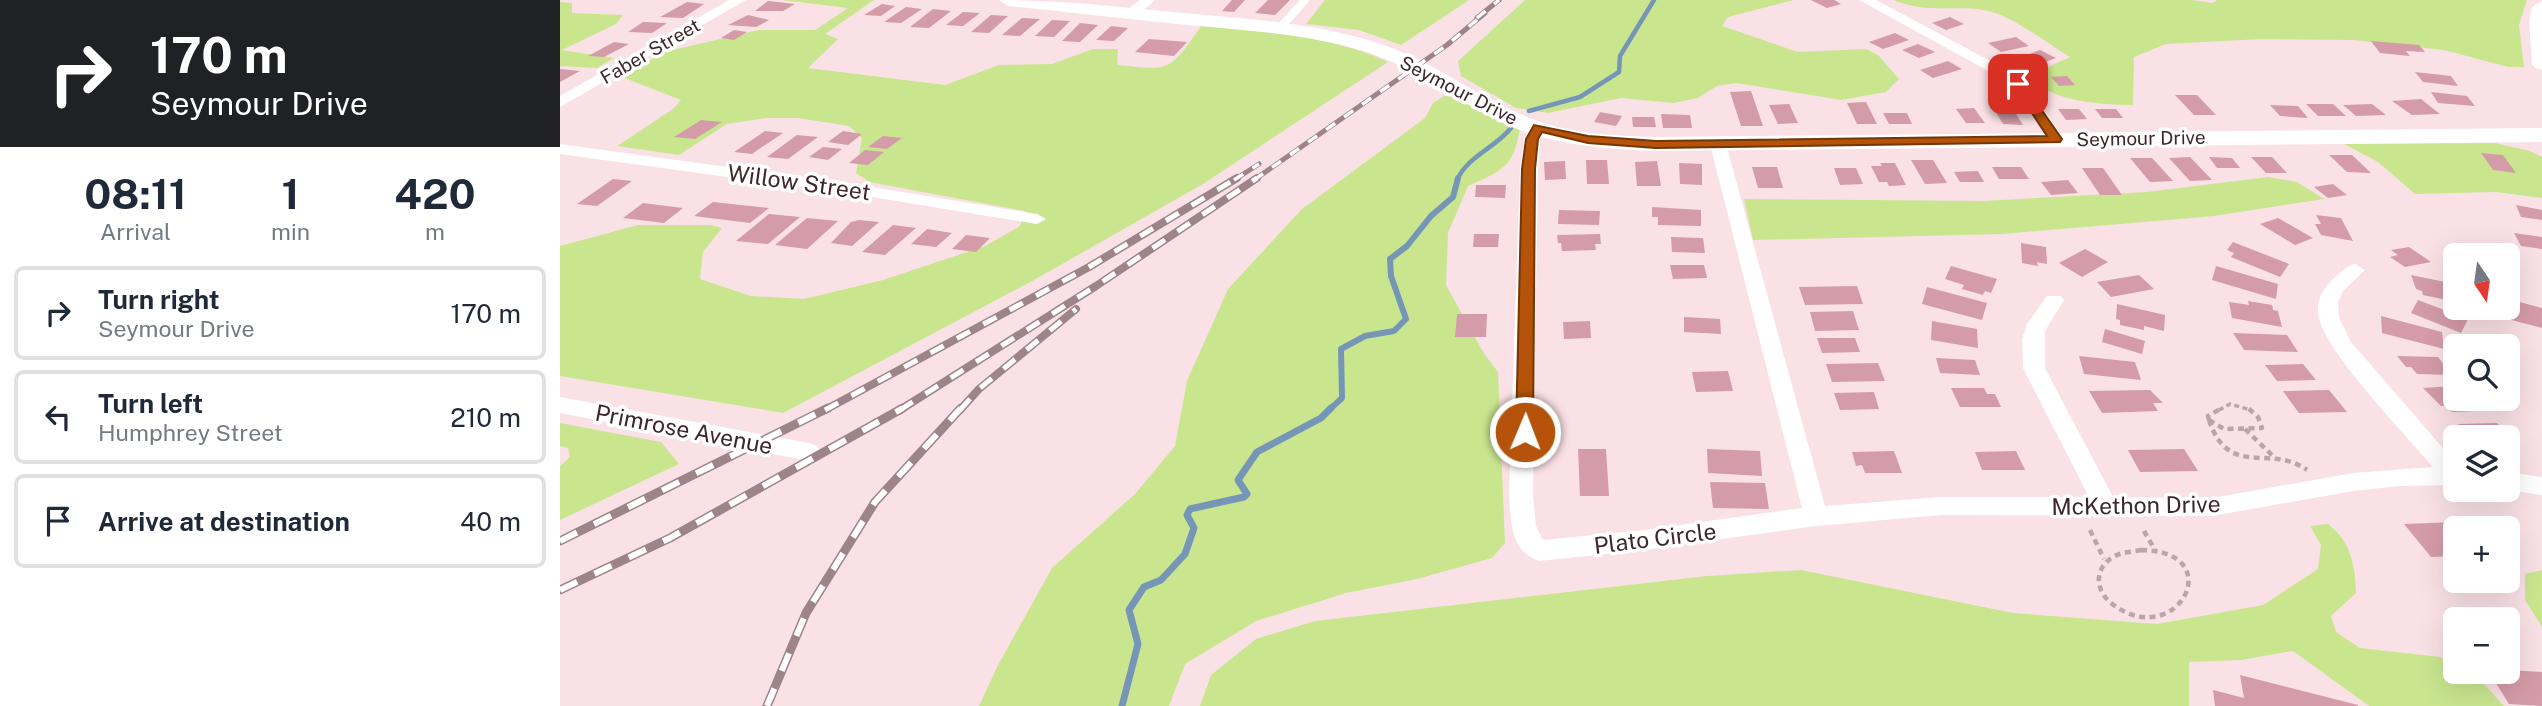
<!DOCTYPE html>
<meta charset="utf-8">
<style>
body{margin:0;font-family:"Public Sans",sans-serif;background:#f6f6f7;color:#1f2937;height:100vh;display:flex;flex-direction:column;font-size:26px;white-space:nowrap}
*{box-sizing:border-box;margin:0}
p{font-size:23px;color:#747a83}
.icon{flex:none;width:38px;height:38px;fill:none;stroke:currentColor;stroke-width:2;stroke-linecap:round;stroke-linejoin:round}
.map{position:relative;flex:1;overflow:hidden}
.details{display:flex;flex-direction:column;background:#fff;width:560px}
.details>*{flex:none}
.hud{background:#202124;color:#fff;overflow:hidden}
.needle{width:46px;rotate:167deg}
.buttons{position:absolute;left:1883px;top:243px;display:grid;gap:14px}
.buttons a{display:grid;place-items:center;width:77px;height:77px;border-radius:10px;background:#fff;box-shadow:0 7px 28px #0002;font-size:35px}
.pin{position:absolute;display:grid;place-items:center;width:60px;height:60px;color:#fff;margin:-30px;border-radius:14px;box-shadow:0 4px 10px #0006}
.me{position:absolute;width:77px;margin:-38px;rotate:1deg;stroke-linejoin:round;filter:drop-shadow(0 0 5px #0008)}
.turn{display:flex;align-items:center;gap:24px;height:147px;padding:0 35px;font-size:32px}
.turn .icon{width:91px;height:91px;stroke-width:2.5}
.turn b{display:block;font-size:49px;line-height:60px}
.eta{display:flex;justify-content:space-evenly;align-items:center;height:119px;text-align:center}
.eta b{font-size:42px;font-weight:700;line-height:49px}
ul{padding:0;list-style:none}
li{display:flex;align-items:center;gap:21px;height:94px;margin:0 14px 10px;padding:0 21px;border:4px solid #e0e1e3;border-radius:10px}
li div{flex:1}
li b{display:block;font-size:26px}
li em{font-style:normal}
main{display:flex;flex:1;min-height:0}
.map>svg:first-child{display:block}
.green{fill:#c9e68f}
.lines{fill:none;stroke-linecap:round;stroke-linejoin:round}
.stream-far2{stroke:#7696b7;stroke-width:4.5}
.stream-far1{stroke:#7696b7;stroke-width:6}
.stream{stroke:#7696b7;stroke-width:7}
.building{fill:#d49ca8}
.path-far1{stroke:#bca4a9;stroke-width:3.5;stroke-dasharray:5 3.5;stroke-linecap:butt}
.path{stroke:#bca4a9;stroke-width:4.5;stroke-dasharray:6 4.5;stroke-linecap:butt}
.lane{stroke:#fff;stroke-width:8}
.street{fill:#fff;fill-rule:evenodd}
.secondary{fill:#fff;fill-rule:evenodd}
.rail-far2-casing{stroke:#9c8489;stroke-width:5}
.rail-far1-casing{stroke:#9c8489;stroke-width:8}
.rail-casing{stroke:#9c8489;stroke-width:9}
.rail-far2{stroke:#fff;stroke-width:3.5;stroke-dasharray:11;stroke-linecap:butt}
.rail-far1{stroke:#fff;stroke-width:5;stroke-dasharray:15;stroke-linecap:butt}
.rail{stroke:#fff;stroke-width:6;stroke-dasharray:19;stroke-linecap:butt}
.route{fill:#b45309;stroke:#753606;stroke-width:2}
.labels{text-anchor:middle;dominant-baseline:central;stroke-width:7;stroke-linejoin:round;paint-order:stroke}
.far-street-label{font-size:19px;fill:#3d272c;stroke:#fff}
.street-label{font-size:23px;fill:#3d272c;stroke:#fff}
</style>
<main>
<section class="details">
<div class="hud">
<div class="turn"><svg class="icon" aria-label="right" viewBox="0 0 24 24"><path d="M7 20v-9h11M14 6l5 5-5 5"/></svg><div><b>170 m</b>Seymour Drive</div></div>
</div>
<div class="eta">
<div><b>08:11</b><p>Arrival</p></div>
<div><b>1</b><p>min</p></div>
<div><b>420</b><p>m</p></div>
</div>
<ul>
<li><svg class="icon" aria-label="right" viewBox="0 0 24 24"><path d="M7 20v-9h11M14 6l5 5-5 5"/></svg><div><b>Turn right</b><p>Seymour Drive</p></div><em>170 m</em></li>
<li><svg class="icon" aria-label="left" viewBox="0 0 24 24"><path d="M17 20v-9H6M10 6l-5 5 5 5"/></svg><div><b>Turn left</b><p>Humphrey Street</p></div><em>210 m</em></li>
<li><svg class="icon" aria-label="arrive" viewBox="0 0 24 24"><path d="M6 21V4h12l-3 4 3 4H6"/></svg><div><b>Arrive at destination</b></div><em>40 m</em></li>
</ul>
</section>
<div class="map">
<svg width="1982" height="706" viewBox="0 0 1982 706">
<rect width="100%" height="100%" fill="#fae1e6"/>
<path class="green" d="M222,0H314L265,34L278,39L248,68L385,85L439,65L492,64L533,49H558L557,65C613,71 609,71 642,25C704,32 771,35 828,62L643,184L474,280L223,413L0,376V246L78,225H151L162,228L143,252L140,279L191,296L244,299L323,280L425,246L460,226L465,211L309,182L296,173L302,138L289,126L238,118H205L167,124L119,155L57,146L113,109L121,100L62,77L104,52L199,30H255L288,8Z
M765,0H909L841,45L799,30L746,24Z
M965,0H1234L1168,17L1162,26L1238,52L1306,49L1318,55L1339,79L1326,92L1281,100L1176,83L1157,86L1138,98L1113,103L1061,98L988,113L956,108L901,76L898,61Z
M1333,0H1631L1653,3L1657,0H1967L1959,25L1964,67H1948L1884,50L1793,40L1701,39L1606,44L1574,57L1573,105C1538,105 1493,101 1466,77L1510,57C1487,43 1450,14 1424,10C1390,5 1370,14 1333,0Z
M0,2L12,3V13L63,15L56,24L2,50L54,58L37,68L0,66Z
M884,96L897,97L960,128C954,167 942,171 908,186L888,233L886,285L923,352L938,372L945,543L932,558L857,579L786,593L696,621L625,664L609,706H419L438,665L492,568L575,494L615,446L627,381L668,289L742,209L865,118L873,103Z
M1935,143L1970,151L1982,157V198L1936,192L1855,194L1818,162L1784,144Z
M1708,177L1737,182L1764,199L1654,216L1442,234L1193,240L1184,199L1423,201L1587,192Z
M0,423L101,442L119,464L0,520V466L10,457L8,448L0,446Z
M1768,524C1791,542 1795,564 1796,593L1771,616L1776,632L1800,648L1880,657L1895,666V672C1918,672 1929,690 1944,706H1809L1733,651L1681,660L1629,662V706H640L651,675L696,639L755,621L1147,576L1241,570L1453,613L1597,624L1703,605L1758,569L1761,545L1750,526Z
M1982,570V627L1965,600V574Z"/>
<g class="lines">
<path class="stream-far2" d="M969,111L1020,97L1059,72L1060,56L1094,0
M897,180C908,156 935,148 951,128"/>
<path class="stream-far1" d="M769,410L782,398L781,349L805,336L834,331L846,319L831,276L830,259L847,246L871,216L893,197L898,178"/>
<path class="stream" d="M562,706L578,644L569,610L584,587L601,580L625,554L634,528L627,515L630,509L684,497L687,494L678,480L697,452L761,418L771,408"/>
</g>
<path class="building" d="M672,0H685L674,12L662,11Z
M708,0H730L715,15L695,13Z
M1251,0H1274L1281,4L1267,8Z
M208,1L235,4L223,11H195Z
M127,2L144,4L123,18L100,17Z
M322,4L335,6L321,16L304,15Z
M346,7L362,9L341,23L324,22Z
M373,9L391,11L369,28L350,27Z
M403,12L420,13L403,26L386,25Z
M188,15L209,20L196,27L168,25Z
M431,15L448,16L429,33L411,32Z
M1390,17L1404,24L1386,30L1372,23Z
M462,18L480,19L460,36L442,35Z
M492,20L510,21L494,37L475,36Z
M83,22L107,23L92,33L68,32Z
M520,23L538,25L520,42L502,41Z
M551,26L568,28L554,41L536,40Z
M174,30L187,32L174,40L161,38Z
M1335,33L1349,40L1323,49L1309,42Z
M1456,37L1469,46L1441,52L1428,43Z
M589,39L627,42L614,56L575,52Z
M1811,41L1859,45L1865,52L1846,51L1850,56L1820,53Z
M54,42L69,44L44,57L28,56Z
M1358,44L1375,52L1359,58L1342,50Z
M1480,50L1496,58L1471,67L1456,59Z
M1388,61L1402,69L1373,78L1360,70Z
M0,69L20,71L0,82Z
M1855,72L1891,76L1898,86L1863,82Z
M1507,76L1515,85L1499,86L1491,77Z
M1191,91L1203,126H1181L1170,92Z
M1871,92L1907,96L1915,106L1878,103Z
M1615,95H1637L1656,115H1634Z
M1861,99L1880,114L1852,115L1832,101Z
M1306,102L1317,124H1297L1287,103Z
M1229,104L1238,123L1218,124L1209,105Z
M1746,104H1773L1786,116H1758Z
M1812,104L1826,115L1796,116L1783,105Z
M1710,105L1738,106L1748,118L1720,116Z
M1414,108L1425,123H1406L1396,109Z
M1434,109H1453L1463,125L1443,124Z
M1498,109H1519L1527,119L1506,120Z
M1535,109H1556L1563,118H1542Z
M1040,112L1062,116L1056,126L1034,122Z
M1323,113H1347L1352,124H1329Z
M1101,114L1130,115L1132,128H1103Z
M1072,117H1094L1096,127H1073Z
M141,120L162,122L135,139L114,137Z
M205,131L223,133L192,154L174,152Z
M283,131L302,134L288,145L268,142Z
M237,135L258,137L228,159L207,157Z
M323,136L342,138L327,149L308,147Z
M263,147L282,149L268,160L249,157Z
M305,150L324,152L308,165L289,163Z
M1921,153L1943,155L1956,173L1933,170Z
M1769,155H1792L1811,173L1787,172Z
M1630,157L1652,180L1630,181L1609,158Z
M1649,157L1672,158L1680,168H1657Z
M1691,157H1712L1727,173H1706Z
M1570,158H1592L1613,181L1590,182Z
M1026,160H1047L1049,184H1027Z
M1351,160H1373L1387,183L1365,184Z
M1005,161L1006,179L985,180L984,162Z
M1097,161L1101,186H1077L1075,162Z
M1119,163L1142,164V185L1120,184Z
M1320,163H1335L1346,185L1329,186L1327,182H1319L1311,166H1322Z
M1192,167H1217L1223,188H1198Z
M1432,167H1461L1469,179H1439Z
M1274,168H1296L1303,184L1280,185Z
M1522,168H1543L1562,195H1540Z
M1418,171L1424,182H1400L1394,172Z
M53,179L72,181L37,206L17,204Z
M1508,180L1518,193L1491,195L1481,182Z
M1773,184L1787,195L1768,198L1754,187Z
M916,185H946L945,198L915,197Z
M153,202L209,208L190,223L134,216Z
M83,203L123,208L104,223L63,218Z
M1956,205L1982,210V220L1961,217Z
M1092,207L1141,210V226L1098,225V217H1092Z
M999,210L1040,211L1039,225L998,224Z
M209,214L240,217L208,244L176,241Z
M1756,215L1781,218L1793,241L1761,235L1755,224H1761Z
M247,218L278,221L247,249L215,245Z
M1718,218L1753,238L1735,245L1700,224Z
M299,220L319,222L292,246L271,243L291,222Z
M333,225L356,228L325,255L302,252Z
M367,229L392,233L376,247L351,244Z
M1954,233L1982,237V249L1961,246Z
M914,234H939L938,247H913Z
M1040,234L1041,244H1035L1036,250L1002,251L1001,243H998L997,235Z
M406,235L430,238L416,252L392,249Z
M1111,237L1143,238L1145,253L1112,252Z
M1673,242L1729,264L1720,277L1671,257L1674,253L1667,250Z
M1461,243L1486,247L1487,264L1477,262L1478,266L1462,263Z
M1849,247L1871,262L1845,267L1830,257L1838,255L1831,250Z
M1525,249L1548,262L1522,277L1499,263Z
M1110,265H1144L1147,278L1113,279Z
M1391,266L1437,279L1431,293L1425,291L1423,295L1402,289L1404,285L1385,279Z
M1656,266L1718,284L1716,299L1652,280Z
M1579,275L1594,289L1551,297L1537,282Z
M1851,275L1895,284V298L1886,296L1887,300L1863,295L1862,291L1856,289Z
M1297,286L1303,304L1245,305L1239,287Z
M1367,287L1427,303L1422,320L1362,304Z
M1948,299L1982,308V328L1948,319L1945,308H1948Z
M1858,300L1908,319L1901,333L1851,313Z
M1688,301L1712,305L1713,310L1718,311L1722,327L1672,318L1669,302L1689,305Z
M1557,304L1605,315L1604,331L1584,326V330L1560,325V320L1556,319Z
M1293,311L1299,330L1255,331L1250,312Z
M897,314H927L926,337H895Z
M1821,316L1882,332L1884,349L1822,333Z
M1124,317L1160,319L1161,334L1124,332Z
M1030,321L1031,338L1004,339L1003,322Z
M1372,321L1417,329L1418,348L1371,340Z
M1545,329L1585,341L1582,354L1542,342Z
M1673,333L1727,335L1738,352L1684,350Z
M1257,338H1295L1300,352L1262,353Z
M1519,356L1575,362L1581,380L1524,374Z
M1837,356L1878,357L1892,375L1857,374L1851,367H1846Z
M1376,358L1415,360L1420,375L1380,373Z
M1318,363L1325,381L1272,382L1266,364Z
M1743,364L1756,380L1717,381L1705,365Z
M1168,371L1173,391L1136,392L1132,372Z
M1895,386V399H1923L1928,404L1909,405L1915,411L1892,412L1885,406H1881L1863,388Z
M1391,388H1424L1427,394H1435L1441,407H1400Z
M1590,390L1603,403H1593L1598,411L1542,413L1529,391Z
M1769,390L1787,412L1739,413L1723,391Z
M1314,392L1319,409L1280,410L1274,393Z
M1937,423L1958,448L1948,449V438H1910L1898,424Z
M1018,449H1046L1049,496H1020Z
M1147,449L1200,451L1202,476L1148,473Z
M1624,449L1638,471L1580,472L1568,450Z
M1334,451L1342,473H1305L1302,465L1296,466L1292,452Z
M1456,451L1465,470H1422L1415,452Z
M1150,482L1205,483L1209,509L1153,508Z
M1895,522L1901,528H1895V556L1871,557L1844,524Z
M1948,670L1982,672V706L1949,704L1929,672Z
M1680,675L1798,705V706H1655L1653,690L1684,698Z"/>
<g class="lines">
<path class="path-far1" d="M1659,410L1670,404L1691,410"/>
<path class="path" d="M1649,420L1664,429L1702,428L1698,417L1688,408
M1649,420C1669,480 1710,443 1747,470
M1649,420L1648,416L1662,408
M1685,429L1715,458
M1530,530L1544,559
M1584,531L1595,550
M1581,550C1670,551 1618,650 1555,606C1535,593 1532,568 1555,556C1562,552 1573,552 1581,550Z"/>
<path class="lane" d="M719,29L745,0"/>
<path class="street" d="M169,0H186L0,107V96Z
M580,0H595L577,16H567V10Z
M1299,0H1316L1453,73L1472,92L1504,139L1502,142H1490L1461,98L1443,79Z
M978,123L986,128L980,139L978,169L973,495L976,526L983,540L1085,530L1242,508L1150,144L1158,139L1166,144L1265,506L1381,497H1529L1463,368L1462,339L1467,324L1487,296H1501L1504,300L1485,331V368L1553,497L1652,498L1793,473L1873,467C1846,435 1767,354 1759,318C1755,303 1762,289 1773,279C1780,273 1786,266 1795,264L1805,270L1783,291L1778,302L1779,318L1791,342L1895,462V485L1839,486L1793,491L1652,516L1381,515L1256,526L1085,550L979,561C950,551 951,521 949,495L960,169L964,139L972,125Z
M0,144L300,185L477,214L486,219L477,224L300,195L0,154Z
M0,397L249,443L257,446L261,452L257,458L249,461L0,413Z
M1948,472L1982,477V495L1948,490Z"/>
<path class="secondary" d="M439,0C501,0 562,7 624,13C689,19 756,23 818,43C874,61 920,100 975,120C1014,134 1056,136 1096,137L1982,128V142L1096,151C1043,149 989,145 941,122C893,99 851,65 800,50C744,34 685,30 627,25C567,19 508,12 448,6Z
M1982,1V70L1975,68L1972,64L1969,21L1972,7Z"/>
<g class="rail-far2-casing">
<path id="rail-far2" d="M917,18L939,0
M674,180L699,164
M694,180L887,45L925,13"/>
</g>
<g class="rail-far1-casing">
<path id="rail-far1" d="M265,410L529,267L677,178
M340,410L536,286L697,178
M400,410L419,389L516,309"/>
</g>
<g class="rail-casing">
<path id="rail" d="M0,541L268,408
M0,590L110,538L343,408
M207,706L246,613L315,502L401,408"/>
</g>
<use href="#rail-far2" class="rail-far2"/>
<use href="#rail-far1" class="rail-far1"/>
<use href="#rail" class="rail"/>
</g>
<path class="route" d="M1454,82H1462L1502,139L1500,142L1096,148L1028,143L982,132L978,139L975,169L973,432L965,438L959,436L956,432L962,169L966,139L974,125L1028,136L1096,141L1487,136L1453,84Z"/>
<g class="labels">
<g class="far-street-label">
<text transform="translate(90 51) rotate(-30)">Faber Street</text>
<text transform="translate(899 90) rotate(27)">Seymour Drive</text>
<text transform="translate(1581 138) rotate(-1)">Seymour Drive</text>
</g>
<g class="street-label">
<text transform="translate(239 182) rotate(8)">Willow Street</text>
<text transform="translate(124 429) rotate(11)">Primrose Avenue</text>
<text transform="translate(1576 505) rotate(-1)">McKethon Drive</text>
<text transform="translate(1095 538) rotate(-7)">Plato Circle</text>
</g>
</g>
</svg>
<div class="buttons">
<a><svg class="needle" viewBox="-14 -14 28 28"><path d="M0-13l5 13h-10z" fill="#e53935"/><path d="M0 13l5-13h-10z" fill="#747a83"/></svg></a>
<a><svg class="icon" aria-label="search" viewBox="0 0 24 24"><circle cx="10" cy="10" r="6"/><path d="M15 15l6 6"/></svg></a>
<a><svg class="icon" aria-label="layers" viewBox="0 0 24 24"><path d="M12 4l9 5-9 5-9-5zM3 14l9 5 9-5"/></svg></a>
<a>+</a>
<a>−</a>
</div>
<div class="pin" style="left:1458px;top:84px;background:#d93025"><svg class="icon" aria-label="arrive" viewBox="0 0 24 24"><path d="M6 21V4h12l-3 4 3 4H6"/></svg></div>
<svg class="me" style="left:965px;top:432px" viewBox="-20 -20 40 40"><circle r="17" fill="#b45309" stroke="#fff" stroke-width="3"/><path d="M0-11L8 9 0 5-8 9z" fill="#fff"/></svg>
</div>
</main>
